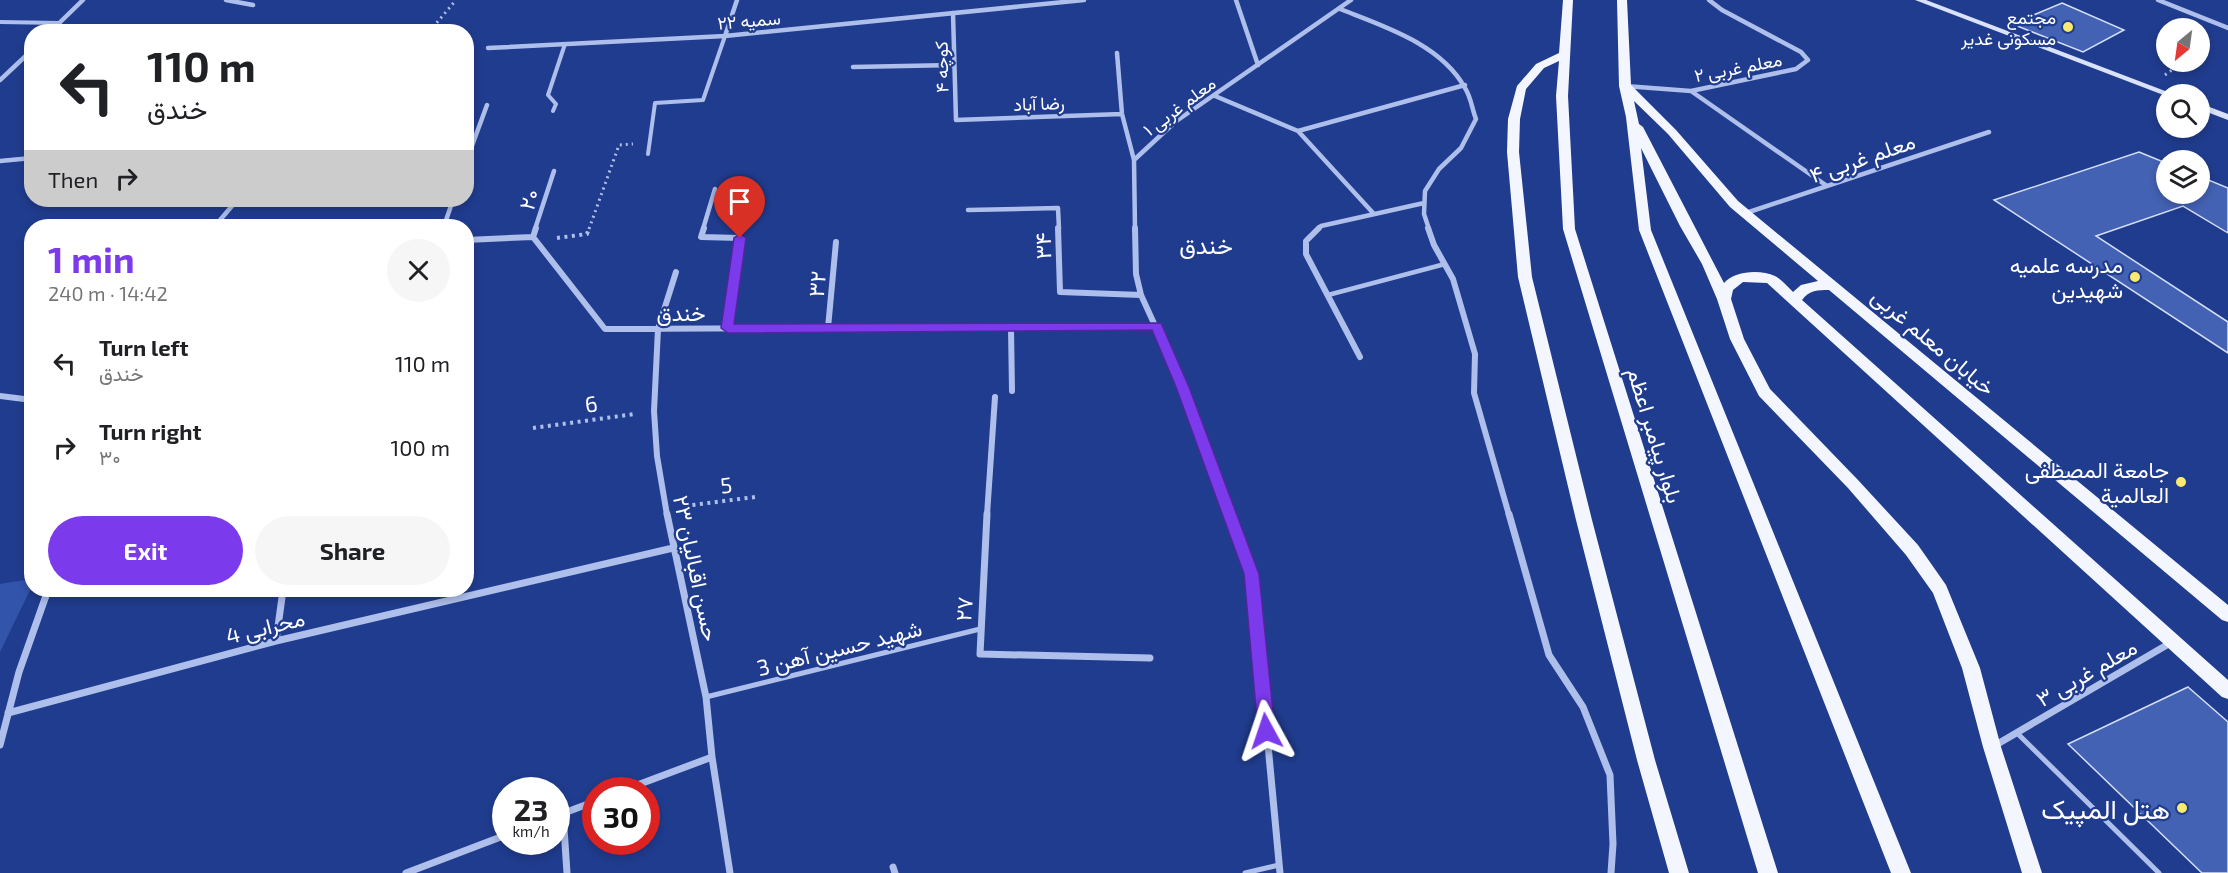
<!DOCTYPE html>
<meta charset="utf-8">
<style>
body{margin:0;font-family:"Exo 2",Vazirmatn,sans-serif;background:#f6f6f6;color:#202124;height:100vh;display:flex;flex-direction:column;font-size:22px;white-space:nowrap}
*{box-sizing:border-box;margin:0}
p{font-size:20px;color:#757577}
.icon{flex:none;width:33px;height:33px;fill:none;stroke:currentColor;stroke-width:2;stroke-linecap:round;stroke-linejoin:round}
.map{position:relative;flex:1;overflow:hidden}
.panel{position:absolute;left:24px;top:219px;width:450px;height:378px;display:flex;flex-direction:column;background:#fff;border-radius:24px;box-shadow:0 3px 9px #0003}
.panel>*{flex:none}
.guide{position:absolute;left:24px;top:24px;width:450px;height:183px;border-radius:24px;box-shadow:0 3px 9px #0003;background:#fff;color:#202124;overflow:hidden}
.needle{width:39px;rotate:209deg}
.tools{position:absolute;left:2156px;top:18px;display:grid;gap:12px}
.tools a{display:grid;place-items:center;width:54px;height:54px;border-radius:50%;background:#fff;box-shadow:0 3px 9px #0003;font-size:30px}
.speed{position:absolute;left:492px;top:777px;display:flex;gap:12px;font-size:30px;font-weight:700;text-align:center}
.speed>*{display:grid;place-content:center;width:78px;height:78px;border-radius:50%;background:#fff;box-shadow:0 3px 9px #0003;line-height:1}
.speed small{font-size:15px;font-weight:400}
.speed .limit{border:9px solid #d22;background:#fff;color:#111}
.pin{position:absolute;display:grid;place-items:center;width:51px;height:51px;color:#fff;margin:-62px -26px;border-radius:50% 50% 50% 0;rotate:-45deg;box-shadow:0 0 6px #0007}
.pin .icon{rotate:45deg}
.me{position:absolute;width:66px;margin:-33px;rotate:355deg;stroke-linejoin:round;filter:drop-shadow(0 0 4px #0008)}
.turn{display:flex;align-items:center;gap:21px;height:126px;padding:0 24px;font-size:27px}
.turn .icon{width:78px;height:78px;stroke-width:2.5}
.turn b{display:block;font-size:42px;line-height:51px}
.then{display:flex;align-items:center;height:57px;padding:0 24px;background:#0003;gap:12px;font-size:22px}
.round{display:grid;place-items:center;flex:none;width:63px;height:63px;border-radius:32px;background:#f6f6f6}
.summary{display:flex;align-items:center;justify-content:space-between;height:102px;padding:0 24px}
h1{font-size:36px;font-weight:700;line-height:45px;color:#7c3aed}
.primary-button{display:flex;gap:12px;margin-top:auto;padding:12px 24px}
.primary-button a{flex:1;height:69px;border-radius:36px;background:#7c3aed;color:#fff;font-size:24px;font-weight:700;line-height:69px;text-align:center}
.primary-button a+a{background:#f6f6f6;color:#202124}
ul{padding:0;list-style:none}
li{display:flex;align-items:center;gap:18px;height:84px;padding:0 24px}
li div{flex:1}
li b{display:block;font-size:22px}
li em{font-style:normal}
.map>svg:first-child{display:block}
.green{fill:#3354ab}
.building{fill:#4462b3;stroke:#d3def9;stroke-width:1.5}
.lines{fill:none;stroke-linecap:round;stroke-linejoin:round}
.path-far1{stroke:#aebfec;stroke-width:3;stroke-dasharray:2 4;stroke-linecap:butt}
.path{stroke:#aebfec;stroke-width:4;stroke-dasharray:3 4.5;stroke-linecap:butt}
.lane-far2{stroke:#aebfec;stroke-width:4}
.lane-far1{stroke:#aebfec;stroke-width:4.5}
.lane{stroke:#aebfec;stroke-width:5}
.street-far2{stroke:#aebfec;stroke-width:4.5}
.street-far1{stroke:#aebfec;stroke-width:6}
.street{stroke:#aebfec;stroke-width:7}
.secondary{fill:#dae2f9;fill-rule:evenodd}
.primary{fill:#f4f6ff;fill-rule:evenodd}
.route{fill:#7c3aed;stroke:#51269a;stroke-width:1.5}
.poi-dot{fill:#faeb6f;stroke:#203c8e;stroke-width:2}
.labels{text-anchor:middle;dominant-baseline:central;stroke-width:4.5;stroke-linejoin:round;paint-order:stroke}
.far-poi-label{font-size:18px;fill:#fff;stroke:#203c8e;text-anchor:end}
.far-street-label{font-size:18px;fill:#fff;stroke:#203c8e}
.street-label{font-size:22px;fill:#fff;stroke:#203c8e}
.poi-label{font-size:22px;fill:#fff;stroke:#203c8e;text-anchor:end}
.neighbourhood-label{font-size:24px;fill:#fff;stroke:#203c8e}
.near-poi-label{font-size:27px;fill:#fff;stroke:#203c8e;text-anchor:end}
</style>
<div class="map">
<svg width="2228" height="873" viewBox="0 0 2228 873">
<rect width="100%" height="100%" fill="#203c8e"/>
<path class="green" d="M31,579V588L0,652V584Z"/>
<path class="building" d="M2062,3L2124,30L2083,52L2012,24Z
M2139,152L2166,163V194H2199V176L2228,188V233L2183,206L2096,236L2228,322V353L1994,200Z
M2188,687L2228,722V873H2202L2068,744Z"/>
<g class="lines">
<path class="path-far1" d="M429,32L456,0
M2165,75L2176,67
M589,229L619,145L633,144"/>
<path class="path" d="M557,238L587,234L589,228
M533,428L635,414
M685,506L755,497"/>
<path class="lane-far2" d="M0,22L60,23
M553,111L556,104L548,95L565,44
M648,154L655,103L703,100L725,36"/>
<path class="lane-far1" d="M1328,295L1445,264"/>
<path class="lane" d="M706,697L980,629
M2017,733L2159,873
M1245,873L1279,865"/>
<path class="street-far2" d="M226,0L253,5
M1236,0L1258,65
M2158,0L2228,28
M1340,9C1383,26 1441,44 1465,88C1471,97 1472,109 1476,119L1461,148L1439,169L1425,191L1424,214L1429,229
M953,13L956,120L1122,114
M50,32L83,0
M725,36L737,0
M488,48L725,36L1084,0
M1117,53L1122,114L1134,160
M853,67L954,65
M0,80L32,50
M1625,86L1691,91L1796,69L1808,60L1801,52L1722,10L1709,0
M1691,91L1827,186
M1215,96L1298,131L1374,214
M1298,131L1465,85
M0,161L32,158
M466,162L487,105
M968,210L1058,208L1059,229
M1746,213L1989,132
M215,226L237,200
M444,226L453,200
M535,229L554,171
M703,229L715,189
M1135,229L1134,160L1175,122L1351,0
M1318,229L1321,226L1424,203"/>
<path class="street-far1" d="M704,228L701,237L740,238L728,328
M1058,228L1060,292L1141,295
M1135,228L1136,274L1141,295L1183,387L1230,515
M1319,228L1306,241V254L1360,357
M1428,228L1434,245L1453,279L1475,354L1474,393L1509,515
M533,237L536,228
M466,240L533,237L605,329L1156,326
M828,328L836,242
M1011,328L1012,391
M0,396L32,400
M667,515L657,456L654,411L658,329L676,272
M987,515L995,397"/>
<path class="street" d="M667,514L706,697L712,757L730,873
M987,514L980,654L1150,658
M1230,514L1252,574L1280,873
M1509,514L1549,655L1583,707L1610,775L1613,844L1611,873
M276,641L283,590
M8,713L276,641L673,548
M0,745L19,672L48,590
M1994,746L2172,642
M624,790L712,757
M563,813L567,873
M556,816L596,801
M893,867L895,873
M406,873L506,835"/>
<path class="secondary" d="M1915,0H1926L2173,94L2166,96Z
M2199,103L2228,114V120L2199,109Z"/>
<path class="primary" d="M1563,0H1573L1568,96L1575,229L1778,873H1758L1563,229L1556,96L1559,61L1544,68L1526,89L1520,119L1519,152L1532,277L1592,520L1655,760L1689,873H1669L1637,760L1576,520L1518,277L1507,152L1508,119L1517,86L1536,64L1559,53Z
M1617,0H1627L1631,85L1676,130L1738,201L2228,605V622L2222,620L1829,290C1818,290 1809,290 1802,300L2228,680V699L2222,697L1767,283L1743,282L1733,290L1731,299L1744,339L1770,389L1858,480L1918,545L1946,585L1980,668L2001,747L2042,873H2022L1983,747L1962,668L1933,593L1906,555L1848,488L1759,396L1730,339L1717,299L1702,264L1680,226L1641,148L1651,230L1911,873H1891L1639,230L1626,117L1619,86ZM1634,101L1668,134L1730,207L1818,281L1801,285L1793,292C1788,287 1781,279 1775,276C1760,269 1734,271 1724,283L1643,127L1639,124Z"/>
</g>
<path class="route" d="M740,234L746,238L734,324L1161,323L1189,387L1259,574L1275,731L1272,736L1266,738L1260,736L1258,731L1244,574L1176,387L1152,330L728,333L721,328L734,238Z"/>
<g class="poi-dot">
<circle cx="2068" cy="27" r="6"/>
<circle cx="2135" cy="277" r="6"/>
<circle cx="2181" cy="482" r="6"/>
<circle cx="2182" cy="808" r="6"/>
</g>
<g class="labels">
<g class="far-poi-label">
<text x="2056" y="17">مجتمع<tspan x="2056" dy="21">مسکونی غدیر</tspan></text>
</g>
<g class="far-street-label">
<text transform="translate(749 20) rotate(-5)">سمیه ۲۲</text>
<text transform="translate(941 67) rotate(-91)">کوچه ۴</text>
<text transform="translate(1738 67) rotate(-11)">معلم غربی ۲</text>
<text transform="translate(1039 103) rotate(-2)">رضا آباد</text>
<text transform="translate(1179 106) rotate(-37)">معلم غربی ۱</text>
</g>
<g class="street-label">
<text transform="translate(1862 157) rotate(-19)">معلم غربی ۴</text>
<text transform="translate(528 199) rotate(-72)">۲۰</text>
<text transform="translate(1042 246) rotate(-91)">۳۴</text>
<text transform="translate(816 284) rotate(-85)">۳۲</text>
<text x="681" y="312">خندق</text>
<text transform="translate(1934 341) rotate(40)">خیابان معلم غربی</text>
<text transform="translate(591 403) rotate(-8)">6</text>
<text transform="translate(1656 435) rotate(73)">بلوار پیامبر اعظم</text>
<text transform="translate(726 484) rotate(-7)">5</text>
<text transform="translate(697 568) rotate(78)">۲۳ حسن اقبالیان</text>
<text transform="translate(963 609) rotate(-86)">۲۷</text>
<text transform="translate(265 626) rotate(-14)">محرابی 4</text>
<text transform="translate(839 647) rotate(-14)">شهید حسین آهن 3</text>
<text transform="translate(2086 672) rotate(-30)">معلم غربی ۳</text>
</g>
<g class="poi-label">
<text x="2123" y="264">مدرسه علمیه<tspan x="2123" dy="25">شهیدین</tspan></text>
<text x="2169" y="469">جامعة المصطفی<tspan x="2169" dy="25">العالمیة</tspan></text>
</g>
<g class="neighbourhood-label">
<text x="1206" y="244">خندق</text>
</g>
<g class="near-poi-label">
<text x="2170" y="808">هتل المپیک</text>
</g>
</g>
</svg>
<div class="tools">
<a><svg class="needle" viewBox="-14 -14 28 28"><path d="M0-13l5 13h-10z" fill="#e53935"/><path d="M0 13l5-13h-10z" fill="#757577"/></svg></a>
<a><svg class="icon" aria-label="search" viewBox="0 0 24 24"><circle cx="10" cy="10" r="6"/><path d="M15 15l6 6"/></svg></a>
<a><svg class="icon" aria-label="layers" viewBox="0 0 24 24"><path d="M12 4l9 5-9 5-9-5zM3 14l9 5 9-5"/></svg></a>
</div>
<div class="speed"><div>23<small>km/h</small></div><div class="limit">30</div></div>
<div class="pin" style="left:740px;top:238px;background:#d93025"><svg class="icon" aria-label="arrive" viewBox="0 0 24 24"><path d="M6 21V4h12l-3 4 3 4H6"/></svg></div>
<svg class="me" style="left:1266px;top:731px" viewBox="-20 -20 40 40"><path d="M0-17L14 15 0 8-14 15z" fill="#7c3aed" stroke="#fff" stroke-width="4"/></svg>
<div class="guide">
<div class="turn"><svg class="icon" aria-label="left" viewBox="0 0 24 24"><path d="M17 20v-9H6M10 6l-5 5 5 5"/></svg><div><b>110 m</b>خندق</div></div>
<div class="then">Then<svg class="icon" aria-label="right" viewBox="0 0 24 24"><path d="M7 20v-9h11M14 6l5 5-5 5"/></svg></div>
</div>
<section class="panel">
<div class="summary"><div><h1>1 min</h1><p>240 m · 14:42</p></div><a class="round"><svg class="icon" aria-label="close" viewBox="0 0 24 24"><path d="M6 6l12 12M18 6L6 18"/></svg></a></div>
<ul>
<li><svg class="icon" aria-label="left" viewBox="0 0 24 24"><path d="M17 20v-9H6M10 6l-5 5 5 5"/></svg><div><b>Turn left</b><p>خندق</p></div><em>110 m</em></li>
<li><svg class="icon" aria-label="right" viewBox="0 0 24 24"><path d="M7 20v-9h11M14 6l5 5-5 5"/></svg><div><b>Turn right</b><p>۳۰</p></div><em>100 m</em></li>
</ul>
<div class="primary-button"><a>Exit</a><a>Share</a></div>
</section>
</div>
